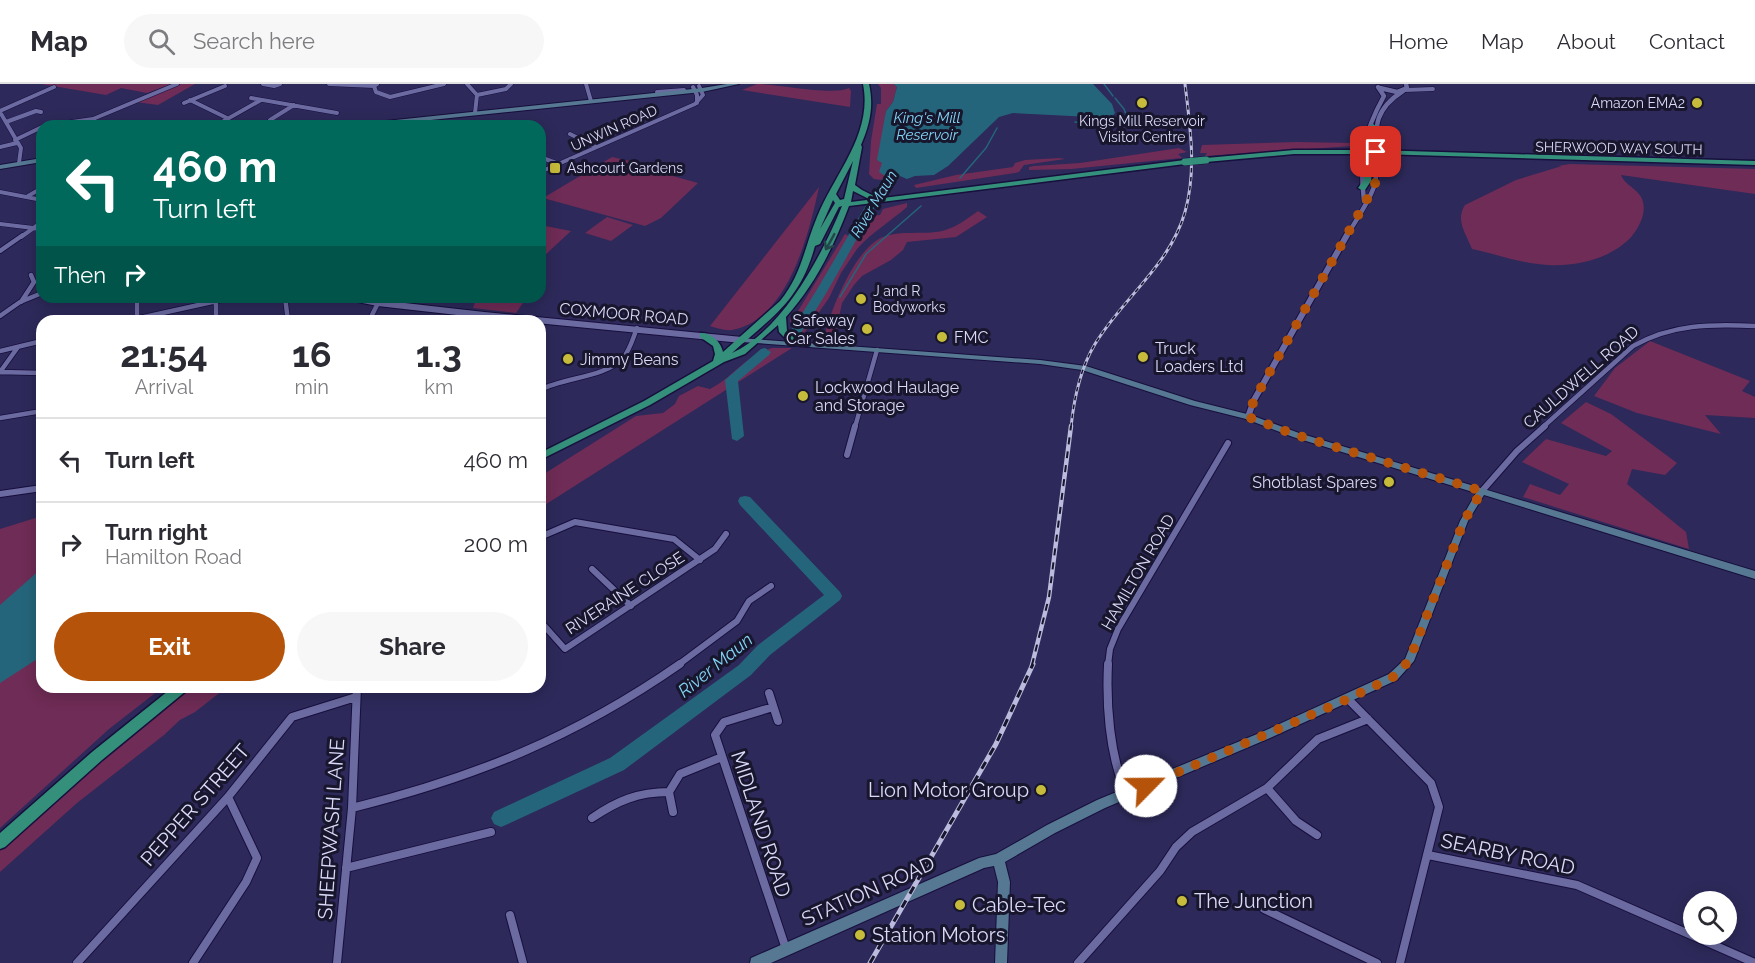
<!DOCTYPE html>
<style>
body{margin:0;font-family:Raleway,sans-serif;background:#f7f7f7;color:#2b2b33;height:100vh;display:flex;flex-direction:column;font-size:22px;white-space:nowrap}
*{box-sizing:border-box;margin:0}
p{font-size:20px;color:#7c7c81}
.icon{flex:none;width:33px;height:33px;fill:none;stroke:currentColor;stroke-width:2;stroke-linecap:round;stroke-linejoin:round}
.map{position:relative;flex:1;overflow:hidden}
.sheet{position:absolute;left:36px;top:231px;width:510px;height:378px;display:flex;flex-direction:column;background:#fff;border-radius:18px;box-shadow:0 3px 15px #0003}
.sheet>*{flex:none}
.guide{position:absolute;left:36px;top:36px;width:510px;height:183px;border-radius:18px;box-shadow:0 3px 15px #0003;background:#00695c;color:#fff;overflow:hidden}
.tools{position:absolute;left:1683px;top:807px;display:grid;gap:12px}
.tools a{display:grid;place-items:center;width:54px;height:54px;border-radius:50%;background:#fff;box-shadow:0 3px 15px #0003;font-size:30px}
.pin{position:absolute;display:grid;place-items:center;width:51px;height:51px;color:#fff;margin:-26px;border-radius:12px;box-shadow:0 3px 9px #0006}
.me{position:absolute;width:66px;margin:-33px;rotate:67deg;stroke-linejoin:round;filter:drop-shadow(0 0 4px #0008)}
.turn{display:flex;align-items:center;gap:21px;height:126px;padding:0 18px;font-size:27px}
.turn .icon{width:78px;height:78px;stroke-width:2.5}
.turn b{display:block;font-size:42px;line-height:51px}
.then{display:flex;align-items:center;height:57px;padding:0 18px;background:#0003;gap:12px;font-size:22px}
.eta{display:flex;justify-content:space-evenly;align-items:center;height:102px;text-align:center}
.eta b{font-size:36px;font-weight:700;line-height:42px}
.primary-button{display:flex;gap:12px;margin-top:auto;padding:12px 18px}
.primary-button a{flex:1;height:69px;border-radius:36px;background:#b45309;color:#fff;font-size:24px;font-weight:700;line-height:69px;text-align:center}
.primary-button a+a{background:#f7f7f7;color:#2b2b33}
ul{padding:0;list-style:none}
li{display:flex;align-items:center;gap:18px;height:84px;padding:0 18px;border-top:2px solid #e1e1e2}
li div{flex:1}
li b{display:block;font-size:22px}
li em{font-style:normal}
header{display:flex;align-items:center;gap:36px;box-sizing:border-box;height:84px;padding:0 30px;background:#fff;border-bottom:2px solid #e1e1e2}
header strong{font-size:28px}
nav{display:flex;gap:33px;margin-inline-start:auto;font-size:21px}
.search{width:420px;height:54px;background:#f7f7f7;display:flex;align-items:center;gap:15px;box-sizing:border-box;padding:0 21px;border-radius:33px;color:#7c7c81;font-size:22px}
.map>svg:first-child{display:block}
.green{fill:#6f2c56}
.water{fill:#25657b}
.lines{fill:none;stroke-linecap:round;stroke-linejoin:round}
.stream{stroke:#25657b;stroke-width:1.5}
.river{fill:#25657b;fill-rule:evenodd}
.minor-far3-casing{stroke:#170f3d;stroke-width:5}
.minor-far2-casing{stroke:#170f3d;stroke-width:6}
.minor-far1-casing{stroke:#170f3d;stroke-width:8}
.minor-casing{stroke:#170f3d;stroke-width:10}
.tertiary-far1-casing{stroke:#170f3d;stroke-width:6}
.tertiary-casing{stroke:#170f3d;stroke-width:8}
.secondary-casing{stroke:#170f3d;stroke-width:2}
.trunk-casing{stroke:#170f3d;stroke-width:3}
.minor-far3{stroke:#6b6aa1;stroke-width:4}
.minor-far2{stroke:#6b6aa1;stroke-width:4.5}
.minor-far1{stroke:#6b6aa1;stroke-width:6}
.minor{stroke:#6b6aa1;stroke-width:8}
.tertiary-far1{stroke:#6b6aa1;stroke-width:4.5}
.tertiary{stroke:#6b6aa1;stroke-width:6}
.secondary{fill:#567893;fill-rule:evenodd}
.trunk{fill:#34907a;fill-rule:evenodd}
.rail-far2-casing{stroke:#bbd;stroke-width:3}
.rail-far1-casing{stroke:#bbd;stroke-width:4.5}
.rail-casing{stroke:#bbd;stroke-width:5}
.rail-far2{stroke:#17162c;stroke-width:1.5;stroke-dasharray:4.5;stroke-linecap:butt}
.rail-far1{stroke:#17162c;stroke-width:2;stroke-dasharray:7;stroke-linecap:butt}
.rail{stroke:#17162c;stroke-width:3;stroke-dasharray:8;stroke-linecap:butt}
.trunk-bridge-casing{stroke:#170f3d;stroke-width:8;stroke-linecap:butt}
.trunk-bridge{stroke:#34907a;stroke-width:7}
.oneway{stroke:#23474b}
.route{stroke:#b45309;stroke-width:10;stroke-dasharray:0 18}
.poi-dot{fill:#c7bb3c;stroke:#17162c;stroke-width:2}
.labels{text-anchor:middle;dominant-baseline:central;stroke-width:6;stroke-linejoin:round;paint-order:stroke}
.far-poi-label{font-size:14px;fill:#d9d9f8;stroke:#17162c;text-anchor:start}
.far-street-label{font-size:14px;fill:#d9d9f8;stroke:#17162c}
.far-water-label{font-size:15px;font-style:italic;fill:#82d4f3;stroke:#17162c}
.street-label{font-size:16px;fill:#d9d9f8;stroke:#17162c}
.poi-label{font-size:16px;fill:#d9d9f8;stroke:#17162c;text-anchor:start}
.water-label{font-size:18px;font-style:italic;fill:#82d4f3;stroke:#17162c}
.near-poi-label{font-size:20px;fill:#d9d9f8;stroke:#17162c;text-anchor:start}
.near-street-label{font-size:20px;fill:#d9d9f8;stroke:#17162c}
</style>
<header>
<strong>Map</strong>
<div class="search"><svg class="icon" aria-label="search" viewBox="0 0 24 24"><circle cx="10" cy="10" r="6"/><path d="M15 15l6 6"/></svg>Search here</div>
<nav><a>Home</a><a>Map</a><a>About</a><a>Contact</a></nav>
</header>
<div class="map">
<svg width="1755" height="879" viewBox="0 0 1755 879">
<rect width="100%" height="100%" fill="#2d295a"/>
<path class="green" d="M41,0H171L147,9L121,4L106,11Z
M181,0H195L158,21L136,18Z
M757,0C779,0 832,12 849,4L851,7L850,23L742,6Z
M878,0H894L897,3L893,18L886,27L882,79L886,92L881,96L874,95L869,90L871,57L877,20H881V4Z
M1297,58L1353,59V62L1205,72L1207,69H1200L1202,61Z
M1179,64L1187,68L1178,70L1182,74L1071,85L1029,86V83L1034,82L1080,79Z
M612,73L665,85L673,92L698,99L661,134L645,142L543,114Z
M1060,74L1065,75L1024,81L1019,88L1015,89L916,104L914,101L956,91L1013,83L1015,79L1025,76Z
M1570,80L1755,85V110L1621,91C1625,102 1640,105 1643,118C1646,130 1639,143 1632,152C1613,174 1576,183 1548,181C1523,180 1496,170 1472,165C1466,150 1455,136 1465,121L1516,96L1562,82H1557Z
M819,103C809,150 788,236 732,246C725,247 717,244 710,242Z
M907,119V123C891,137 872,148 857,165L841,189L829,214L803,251C794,248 790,244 790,234L798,227L845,150L851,153L862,132L880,131L883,125Z
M978,127L987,133L956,153L907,158L903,166L891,176L862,192L854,201L842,219L835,252L824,254C830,227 855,164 883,153C900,146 924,151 942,147C955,144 967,135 978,127Z
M607,133L633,141L611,157L585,149Z
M540,141L571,147L544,172L540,171Z
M477,213H527L516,229L473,224Z
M1650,257L1750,297L1742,307L1755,313V334L1705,331L1721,350L1637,329L1594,312L1615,284Z
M772,264H792L540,424V395L547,388L636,332L663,329L675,320L679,312L698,302L710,305C734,293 744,272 772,264Z
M1586,318L1611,330L1677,379L1665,391L1632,385L1627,400L1686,448L1689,465L1523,413L1530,400L1560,411L1569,400L1522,378L1546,355L1606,372L1612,367L1561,339Z
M42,432V603H163L109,645L0,744V445Z
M192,603H227L195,628L180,636L164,651L77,719L0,788V765C60,707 126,654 192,603Z"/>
<path class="water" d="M894,0H1093L1112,20L1115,29L1111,34L1013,29L999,33L948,82L934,91L915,92L907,95L900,92L898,96L888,94L879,88L882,79L877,76L886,27L893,18L897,3Z
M42,484V572L0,599V521Z"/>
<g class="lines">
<path class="stream" d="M1104,0L1113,12
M1075,38L1090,40
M1096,41H1117L1128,35L1124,25L1115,14
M960,94L986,64L997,44
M840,213L866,170L921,122"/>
<path class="river" d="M896,75L904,77C866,132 839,193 801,249H793L791,246C829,191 857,130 896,75Z
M765,264L771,268L769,271L738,297L744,352L737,357L732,355L725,296L761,265Z
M745,412L750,413L840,508L842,512L840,516L770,571L751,591L624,686L508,740L501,743L494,740L491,734L494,728L610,674L739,581L758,561L824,511L740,421L738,417L740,413Z"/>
<g class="minor-far3-casing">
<path id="minor-far3" d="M263,0L274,2L280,0
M329,0L374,2
M377,0L374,2L376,8L390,13L444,0
M467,0L477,11L475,29
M586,0L591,17
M693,3L697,11V19
M1405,6L1433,5
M657,8L684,6
M477,11L506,5L511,0
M251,14L337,29
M190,16L227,34
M184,19L225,2
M0,27L54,3
M0,28L21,64L19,79
M270,36L294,21
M6,38L36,27L41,28
M44,42L93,35L177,0
M215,42L261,16
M570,50L596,63
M15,56L42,43
M0,63L17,59
M540,73L559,80
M540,88L695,20L703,11L699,2
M0,108L42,116
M28,112L42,104
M0,140L42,145
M21,153L42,138"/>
</g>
<g class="minor-far2-casing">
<path id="minor-far2" d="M0,167L23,151
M137,213V234
M285,213L288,237
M21,218L34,198L31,191
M216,218V237
M0,232L20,218L42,209
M126,237L235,213
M369,237L378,219
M0,267L42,257
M0,288L42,289
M0,288L18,263
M540,306C564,293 605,294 623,274C630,266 633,254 637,244
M0,334L42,327
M855,343L877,266
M1543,343L1633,262C1672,240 1711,240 1755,242"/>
</g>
<g class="minor-far1-casing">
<path id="minor-far1" d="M847,371L855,342
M1482,407L1517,367L1545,342
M0,410L42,404
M540,453L575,438L674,455L700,476
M592,485L631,522
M540,537L565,565L715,465L726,450
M678,581L737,537L749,517L771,502
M1108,581L1110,565L1118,545L1228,359"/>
</g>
<g class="minor-casing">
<path id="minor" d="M1108,580C1106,622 1110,671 1126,710
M769,609L778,637
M1348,615L1431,699L1439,723L1400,879
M773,623L724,638L715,651L786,865
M1267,704L1296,737L1317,751
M352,724C476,693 575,653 680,580
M673,728L669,708L680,690L722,673
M592,734C617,717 638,708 669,708
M1428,771L1577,801L1755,879
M346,784L491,748
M1264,825L1377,879
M510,831L523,879
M77,879L228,713L292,633L356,613
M193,879L246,798L257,774L228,713
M337,879L352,724L357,603
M1078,879L1160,787L1176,763L1192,748L1267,704L1318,655L1368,635"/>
</g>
<g class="tertiary-far1-casing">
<path id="tertiary-far1" d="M1380,4L1397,8L1407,4L1406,0
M1364,117C1359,74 1363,50 1384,12L1378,3
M1346,153C1354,139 1372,114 1375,99C1383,60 1361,34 1403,7"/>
</g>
<g class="tertiary-casing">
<path id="tertiary" d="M348,213L378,219L484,231L742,256
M1248,333L1254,316L1347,151"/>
</g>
<g class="secondary-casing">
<path id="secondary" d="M727,0H739L702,8L373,42H354L357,40L702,4Z
M42,74V78L0,85V81Z
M739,254L1040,276L1086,282L1195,317L1251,331L1299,349L1755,487V495L1484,411L1468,437L1414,577L1397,596L1270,654L1105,724L1055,749L1005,778L1010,798L1007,879H995L998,798L994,782L984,784L771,879H750L751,874L979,774L996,770L1047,741L1097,716L1262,648L1389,590L1405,575L1460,437L1476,409L1293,353L1246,335L1190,321L1082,286L1040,280L742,258H739Z"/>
</g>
<g class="trunk-casing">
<path id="trunk" d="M863,0H869C874,22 870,40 861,61L862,63L855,101L862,106L876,113L869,115L853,107L851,118L1185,76L1188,78L1185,80L849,122C834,162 815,201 786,233L787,247L797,256V260H791L779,248L778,241L745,270L724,278L650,321L540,376V369L644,317L713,277L715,270L713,262L700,253V249C711,248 721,258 723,268L780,217C802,190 804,164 817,133C835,89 873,50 863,0ZM853,77L844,115L840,116L836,110ZM833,116L835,119L820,145ZM842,122C822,171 783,246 732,269C772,233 800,217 815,162L820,160L839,123Z
M1373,40L1376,42L1373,49L1372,66L1755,77V81L1378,70L1373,75L1371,97L1365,106H1362L1358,104L1363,97L1368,73H1362V70H1294L1206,78L1203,76L1206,74L1294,66H1365L1367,49L1371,41Z
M173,603H188L186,607L102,676L5,763L0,765V749L92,668Z"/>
</g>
<use href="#minor-far3" class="minor-far3"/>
<use href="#minor-far2" class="minor-far2"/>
<use href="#minor-far1" class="minor-far1"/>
<use href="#minor" class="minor"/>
<use href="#tertiary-far1" class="tertiary-far1"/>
<use href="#tertiary" class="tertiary"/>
<use href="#secondary" class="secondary"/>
<use href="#trunk" class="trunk"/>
<g class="rail-far2-casing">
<path id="rail-far2" d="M1071,343C1074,314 1080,285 1095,260C1123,214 1170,181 1185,128C1197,86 1190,42 1185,0"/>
</g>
<g class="rail-far1-casing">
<path id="rail-far1" d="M1032,581L1049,513L1071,342"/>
</g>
<g class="rail-casing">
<path id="rail" d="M870,879L996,660L1033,580"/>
</g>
<use href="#rail-far2" class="rail-far2"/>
<use href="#rail-far1" class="rail-far1"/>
<use href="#rail" class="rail"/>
<g class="trunk-bridge-casing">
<path id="trunk-bridge" d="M1185,78L1206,76"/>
</g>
<use href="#trunk-bridge" class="trunk-bridge"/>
</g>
<defs><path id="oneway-shaft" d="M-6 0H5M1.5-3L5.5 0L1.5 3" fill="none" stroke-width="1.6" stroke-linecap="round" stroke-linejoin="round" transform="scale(1.5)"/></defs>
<use class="oneway" href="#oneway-shaft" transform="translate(830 158) rotate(119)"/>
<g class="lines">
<path class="route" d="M1146,702L1348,615L1393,593L1409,577L1464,437L1482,407L1296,351L1248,333L1254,316L1375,101L1376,68"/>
</g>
<g class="poi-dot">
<circle cx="1142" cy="19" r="6"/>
<circle cx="1697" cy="19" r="6"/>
<rect x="549" y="78" width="12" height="12" rx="3"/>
<circle cx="861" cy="215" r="6"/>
<circle cx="867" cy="245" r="6"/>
<circle cx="942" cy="253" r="6"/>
<circle cx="1143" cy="273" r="6"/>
<circle cx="568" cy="275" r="6"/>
<circle cx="803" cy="312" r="6"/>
<circle cx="1389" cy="398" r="6"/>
<circle cx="1041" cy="706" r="6"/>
<circle cx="1182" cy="817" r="6"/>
<circle cx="960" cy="821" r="6"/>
<circle cx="860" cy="851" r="6"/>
</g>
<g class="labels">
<g class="far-poi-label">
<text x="1685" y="19" text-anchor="end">Amazon EMA2</text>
<text x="1142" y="37" text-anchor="middle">Kings Mill Reservoir<tspan x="1142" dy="16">Visitor Centre</tspan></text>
<text x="567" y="84">Ashcourt Gardens</text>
<text x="873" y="207">J and R<tspan x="873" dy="16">Bodyworks</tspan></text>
</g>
<g class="far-street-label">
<text transform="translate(614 44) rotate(-24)">UNWIN ROAD</text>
<text transform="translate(1619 64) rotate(1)">SHERWOOD WAY SOUTH</text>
</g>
<g class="far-water-label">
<text x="927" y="34">King's Mill<tspan x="927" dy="17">Reservoir</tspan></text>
<text transform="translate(874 120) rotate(-59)">River Maun</text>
</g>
<g class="street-label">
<text transform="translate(624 230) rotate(5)">COXMOOR ROAD</text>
<text transform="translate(1581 293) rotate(-41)">CAULDWELL ROAD</text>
<text transform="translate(1138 488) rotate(-60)">HAMILTON ROAD</text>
<text transform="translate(625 509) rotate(-33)">RIVERAINE CLOSE</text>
</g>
<g class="poi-label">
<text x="855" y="236" text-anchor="end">Safeway<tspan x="855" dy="18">Car Sales</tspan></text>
<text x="954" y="253">FMC</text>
<text x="1155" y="264">Truck<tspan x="1155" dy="18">Loaders Ltd</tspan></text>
<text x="580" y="275">Jimmy Beans</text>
<text x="815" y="303">Lockwood Haulage<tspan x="815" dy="18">and Storage</tspan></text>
<text x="1377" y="398" text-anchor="end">Shotblast Spares</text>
</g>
<g class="water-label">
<text transform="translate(715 581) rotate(-39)">River Maun</text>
</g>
<g class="near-poi-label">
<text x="1029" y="706" text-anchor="end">Lion Motor Group</text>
<text x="1194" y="817">The Junction</text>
<text x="972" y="821">Cable-Tec</text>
<text x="872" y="851">Station Motors</text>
</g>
<g class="near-street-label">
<text transform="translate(195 721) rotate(-49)">PEPPER STREET</text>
<text transform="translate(761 740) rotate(72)">MIDLAND ROAD</text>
<text transform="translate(331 745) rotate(-86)">SHEEPWASH LANE</text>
<text transform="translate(1508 770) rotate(12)">SEARBY ROAD</text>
<text transform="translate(868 807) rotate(-24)">STATION ROAD</text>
</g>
</g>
</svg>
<div class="tools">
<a><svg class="icon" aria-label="search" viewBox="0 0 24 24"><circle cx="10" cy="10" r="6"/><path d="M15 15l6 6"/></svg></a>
</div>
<div class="pin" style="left:1376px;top:68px;background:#d93025"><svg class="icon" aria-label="arrive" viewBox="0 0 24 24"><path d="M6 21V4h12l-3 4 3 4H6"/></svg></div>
<svg class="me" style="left:1146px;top:702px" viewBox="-20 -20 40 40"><circle r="19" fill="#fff"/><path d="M0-13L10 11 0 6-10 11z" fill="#b45309"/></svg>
<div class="guide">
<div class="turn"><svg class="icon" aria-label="left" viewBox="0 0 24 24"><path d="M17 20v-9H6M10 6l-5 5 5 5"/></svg><div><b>460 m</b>Turn left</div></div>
<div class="then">Then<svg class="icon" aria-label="right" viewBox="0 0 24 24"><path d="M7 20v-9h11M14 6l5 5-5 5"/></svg></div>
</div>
<section class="sheet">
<div class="eta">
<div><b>21:54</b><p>Arrival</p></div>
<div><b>16</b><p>min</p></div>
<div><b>1.3</b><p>km</p></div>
</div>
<ul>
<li><svg class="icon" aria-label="left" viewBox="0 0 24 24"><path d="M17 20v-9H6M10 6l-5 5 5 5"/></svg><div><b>Turn left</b></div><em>460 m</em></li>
<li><svg class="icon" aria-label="right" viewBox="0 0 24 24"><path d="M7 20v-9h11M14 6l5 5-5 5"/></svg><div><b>Turn right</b><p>Hamilton Road</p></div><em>200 m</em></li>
</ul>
<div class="primary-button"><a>Exit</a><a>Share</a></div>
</section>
</div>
